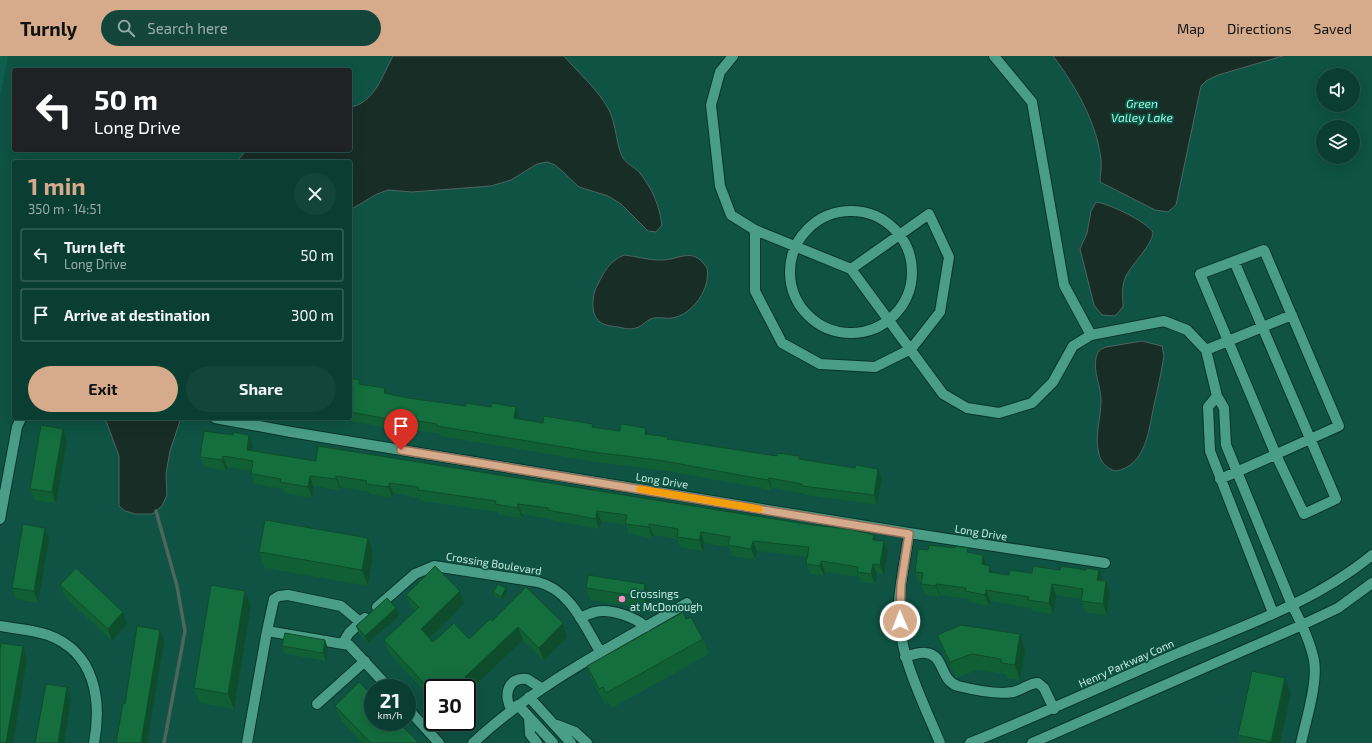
<!DOCTYPE html>
<meta charset="utf-8">
<style>
body{margin:0;font-family:"Exo 2",sans-serif;background:#13453b;color:#f1f3f6;height:100vh;display:flex;flex-direction:column;font-size:15px;white-space:nowrap}
*{box-sizing:border-box;margin:0}
p{font-size:13px;color:#99aeac}
.icon{flex:none;width:22px;height:22px;fill:none;stroke:currentColor;stroke-width:2;stroke-linecap:round;stroke-linejoin:round}
.map{position:relative;flex:1;overflow:hidden}
.side{position:absolute;left:12px;top:104px;width:340px;height:260px;display:flex;flex-direction:column;background:#0a3e33;border-radius:4px;box-shadow:0 4px 16px #0002,0 0 0 1px #2a574e}
.side>*{flex:none}
.hud{position:absolute;left:12px;top:12px;width:340px;height:84px;border-radius:4px;box-shadow:0 4px 16px #0002,0 0 0 1px #2a574e;background:#202124;color:#fff;overflow:hidden}
.fabs{position:absolute;left:1316px;top:12px;display:grid;gap:8px}
.fabs a{display:grid;place-items:center;width:44px;height:44px;border-radius:50%;background:#0a3e33;box-shadow:0 4px 16px #0002,0 0 0 1px #2a574e;font-size:20px}
.speed{position:absolute;left:364px;top:623px;display:flex;gap:8px;font-size:20px;font-weight:700;text-align:center}
.speed>*{display:grid;place-content:center;width:52px;height:52px;border-radius:50%;background:#0a3e33;box-shadow:0 4px 16px #0002,0 0 0 1px #2a574e;line-height:1}
.speed small{font-size:10px;font-weight:400}
.speed .limit{border:2px solid #111;border-radius:6px;background:#fff;color:#111}
.pin{position:absolute;display:grid;place-items:center;width:34px;height:34px;color:#fff;margin:-41px -17px;border-radius:50% 50% 50% 0;rotate:-45deg;box-shadow:0 0 4px #0007}
.pin .icon{rotate:45deg}
.me{position:absolute;width:44px;margin:-22px;rotate:359deg;stroke-linejoin:round;filter:drop-shadow(0 0 3px #0008)}
.turn{display:flex;align-items:center;gap:14px;height:84px;padding:0 16px;font-size:18px}
.turn .icon{width:52px;height:52px;stroke-width:2.5}
.turn b{display:block;font-size:28px;line-height:34px}
.round{display:grid;place-items:center;flex:none;width:42px;height:42px;border-radius:21px;background:#13453b}
.overview{display:flex;align-items:center;justify-content:space-between;height:68px;padding:0 16px}
h1{font-size:24px;font-weight:700;line-height:30px;color:#d6ab8b}
.action{display:flex;gap:8px;margin-top:auto;padding:8px 16px}
.action a{flex:1;height:46px;border-radius:24px;background:#d6ab8b;color:#111;font-size:16px;font-weight:700;line-height:46px;text-align:center}
.action a+a{background:#13453b;color:#f1f3f6}
ul{padding:0;list-style:none}
li{display:flex;align-items:center;gap:12px;height:54px;margin:0 8px 6px;padding:0 8px;border:2px solid #2a574e;border-radius:4px}
li div{flex:1}
li b{display:block;font-size:15px}
li em{font-style:normal}
header{display:flex;align-items:center;gap:24px;box-sizing:border-box;height:56px;padding:0 20px;background:#d6ab8b;color:#111}
header strong{font-size:19px}
nav{display:flex;gap:22px;margin-inline-start:auto;font-size:14px}
.search{width:280px;height:36px;background:#13453b;display:flex;align-items:center;gap:10px;box-sizing:border-box;padding:0 14px;border-radius:22px;color:#99aeac;font-size:15px}
.map>svg:first-child{display:block}
.built{fill:#0f5f4e}
.water{fill:#192d27;stroke:#4d665e}
.lines{fill:none;stroke-linecap:round;stroke-linejoin:round}
.stream{stroke:#4d665e;stroke-width:3.5}
.minor-casing{stroke:#06362b;stroke-width:12}
.minor{stroke:#4a9d87;stroke-width:10}
.wall{fill:#115f35}
.shaded-wall{fill:#0e4d2b}
.building{fill:#146e3e;stroke:#0e4d2b}
.route-casing{stroke:#8b6f5a;stroke-width:10}
.route{stroke:#d6ab8b;stroke-width:7}
.slow{stroke:#f59e0b;stroke-width:7}
.poi-dot{fill:#fe8ebe;stroke:#0e5344;stroke-width:1.5}
.labels{text-anchor:middle;dominant-baseline:central;stroke-width:3.5;stroke-linejoin:round;paint-order:stroke}
.street-label{font-size:11px;fill:#c5ecdf;stroke:#0e5344}
.poi-label{font-size:11px;fill:#c5ecdf;stroke:#0e5344;text-anchor:start}
.water-label{font-size:12px;font-style:italic;fill:#96fade;stroke:#0e5344}
</style>
<header>
<strong>Turnly</strong>
<div class="search"><svg class="icon" aria-label="search" viewBox="0 0 24 24"><circle cx="10" cy="10" r="6"/><path d="M15 15l6 6"/></svg>Search here</div>
<nav><a>Map</a><a>Directions</a><a>Saved</a></nav>
</header>
<div class="map">
<svg width="1372" height="687" viewBox="0 0 1372 687">
<rect width="100%" height="100%" fill="#0e5344"/>
<path class="built" d="M0,0H8L0,42Z"/>
<path class="water" d="M393,0H564C579,18 598,33 609,54C616,67 617,93 623,102C626,107 634,111 639,116C652,132 659,148 662,169L656,176L648,175L621,148L608,140L579,131L562,115L555,109L547,106L537,108L511,124L491,130L412,136L388,134L377,138L350,154V106H236L247,94H350V51C374,48 383,18 393,0Z
M1053,0H1283L1218,19L1206,25L1201,30L1176,149L1168,156L1155,154L1100,126C1100,119 1102,111 1101,104C1097,67 1075,29 1053,0Z
M1096,146C1108,147 1147,166 1153,176C1153,188 1132,208 1126,220C1121,231 1123,240 1123,251L1115,260L1102,259L1094,249L1080,193L1087,177L1091,155Z
M624,199C636,200 647,204 659,204C679,205 692,189 707,212C711,232 693,259 672,262C666,263 660,261 654,262C647,263 642,271 636,272C629,274 624,272 618,271C612,270 605,270 600,266C590,259 592,239 597,230C604,216 609,205 624,199Z
M1142,285L1162,290L1164,300C1161,317 1158,333 1154,349C1149,373 1146,411 1115,415C1107,412 1101,407 1099,398C1094,381 1101,362 1101,345C1101,330 1093,316 1096,302C1097,296 1100,293 1106,291Z
M105,362H181L170,395L166,418L167,439L162,450L152,458H135L125,455L119,450V400Z"/>
<g class="lines">
<path class="stream" d="M156,455L177,530L185,575L164,687"/>
<g class="minor-casing">
<path id="minor" d="M733,0L720,16L711,49L720,130L731,159L755,174V235L782,287L820,308L875,311L911,293L940,256L949,201L929,158L851,213
M994,0L1032,46L1064,229L1091,279
M790 216a61 61 0 1 1 122 0a61 61 0 1 1-122 0Z
M755,174L851,213L943,338L967,352L999,357L1032,347L1053,326L1073,290L1091,279L1164,265L1187,274L1206,294
M1217,340L1206,294L1292,259
M215,362L291,376L909,477L1105,507
M1220,423C1260,406 1299,388 1339,370L1264,194L1200,218L1276,399L1304,458L1336,443L1234,205
M0,463L17,371L21,362
M909,477C906,499 901,522 899,544C896,595 921,641 940,687
M377,551L415,518L434,510L538,526C571,534 585,571 601,597
M1273,557L1210,395L1208,351L1217,340L1224,352L1226,389L1292,549C1301,566 1310,585 1314,604C1318,627 1306,664 1301,687
M580,562C585,560 590,557 595,556C610,552 635,561 646,571
M0,570C16,573 33,574 48,579C95,596 102,644 94,687
M267,575L349,589L389,632
M343,587L349,577L365,562
M905,601C911,599 920,596 926,597C945,599 939,624 958,630C974,634 997,639 1013,636C1022,634 1029,627 1038,627L1044,632L1054,653
M529,641L571,687
M317,648L365,605
M518,649L553,687
M407,652L439,687
M512,654C503,641 507,620 527,623L541,632
M529,661L530,678L537,687
M557,669L575,676L587,687
M247,687L267,575L274,543L279,540L288,539L341,550L360,566
M473,687C536,628 613,590 687,547
M970,687C1039,659 1107,628 1176,598C1244,570 1315,546 1372,499
M1032,687L1302,569L1338,552L1372,527"/>
</g>
<use href="#minor" class="minor"/>
</g>
<path class="wall" d="M350,322L360,324L361,328L387,338L408,342L466,350L491,351H516L519,360V363L543,367L594,371L620,375L649,378L668,381V383L777,400H799L801,404L855,412L878,413L882,423L877,449L806,439L805,438L772,432V434L754,431L667,415L596,406L440,380V378L409,373L408,376L336,362H350Z
M233,379H249L253,389L252,394L316,405L812,469L874,479L876,484L884,485L888,496L884,519L877,518L875,528L861,526L859,521L825,516L824,520L810,518L806,508L807,501L757,495L755,503L732,500L729,491L704,487L703,495L680,491L677,483L653,479L652,482L629,478L626,469L601,465L599,473L551,464V463L522,458V462L499,459L498,456L421,445L420,442L393,437L392,442L370,438L369,436L340,431V434L313,430L312,442L284,437L283,433L255,428L251,418V415L227,411L226,415L204,411L200,401Z
M67,385L56,448L35,444L30,433Z
M49,484L38,547L16,543L12,532Z
M928,494L969,497L983,499L987,509L990,510L992,517L1009,519L1032,517L1103,524L1110,536L1107,559L1085,556L1081,545L1082,543L1056,539L1053,558L1032,555L1031,552L990,545L989,550L969,546L968,543L940,539V541L925,539L921,527H919L915,516Z
M259,496L373,498L368,530L265,512Z
M645,528L650,540L648,553L590,544L586,532Z
M60,529L127,568L112,585L65,541Z
M245,535L251,550L234,653L200,647L194,632Z
M460,535L464,548L430,583L433,586L469,583L492,565L567,581L544,605L523,584L472,632L476,641L433,632V645L389,597L384,584L415,555L411,552L406,539Z
M493,536H507L503,544L495,540Z
M399,560L368,587L359,578L356,570Z
M686,563L703,583L709,598L612,652L608,646L605,648L592,625L587,610Z
M1020,578L1025,594L1020,624L1006,622L1005,618L977,614L956,622L943,595L937,579Z
M282,590L328,592L326,605L285,598Z
M1285,622L1291,638L1280,687H1241L1238,679Z
M335,650L419,687H362L341,665Z"/>
<path class="shaded-wall" d="M385,332L388,342L384,337Z
M516,351L519,360L517,372L514,362Z
M405,363L409,373L408,376L405,366Z
M646,372L650,382L645,378Z
M63,373L67,385L56,448L52,436Z
M249,379L253,389L250,404L247,394Z
M223,400L227,411L226,415L222,404Z
M878,413L882,423L877,449L874,439Z
M310,420L313,430L312,442L308,431Z
M336,420L340,431V434L336,423Z
M769,422L772,432V434L768,424Z
M389,427L393,437L392,442L389,431Z
M518,448L522,458V462L518,452Z
M597,455L601,465L599,473L596,463Z
M649,468L653,479L652,482L649,471Z
M45,472L49,484L38,547L34,535Z
M701,476L704,487L703,495L699,484Z
M874,479L878,489L873,484Z
M368,482L373,498L368,530L362,514Z
M753,485L757,495L755,503L751,493Z
M884,485L888,496L884,519L880,509Z
M983,499L987,510L982,508Z
M821,505L825,516L824,520L820,510Z
M873,508L877,518L875,528L871,518Z
M990,510L994,521L989,516Z
M1099,514L1103,525L1097,524Z
M1106,525L1110,536L1107,559L1103,548Z
M645,528L650,540L648,553L643,541Z
M936,528L940,539V541L936,530Z
M1052,528L1056,539L1053,558L1049,547Z
M506,532L507,536L503,544L501,541Z
M986,534L990,545L989,550L985,539Z
M245,535L251,550L234,653L228,638Z
M460,535L464,548L426,586L421,573Z
M396,552L399,560L368,587L365,580Z
M123,556L127,568L112,585L108,573Z
M563,567L567,581L544,605L539,592Z
M518,571L523,584L472,632L476,641L467,649V632H466L465,621Z
M160,574L164,585L147,687H141Z
M1020,578L1025,594L1020,624L1015,609Z
M325,584L328,592L326,605L323,597Z
M23,590L27,602L13,687H6Z
M1285,622L1291,638L1280,687H1272L1271,686Z
M67,631L71,643L64,687H58Z"/>
<path class="building" d="M350,322L360,324L359,328L385,332L384,337L408,342L466,350V347L491,351L492,347L516,351L514,362L543,367L544,360L593,368L592,371L620,375L621,368L646,372L645,378L668,381L667,383L777,400L778,397L799,400V403L855,412L856,409L878,413L874,439L802,430V428L769,422L768,424L750,421L664,405L593,396L437,370V368L405,363V366L350,356Z
M41,369L63,373L52,436L30,433Z
M204,375L233,379V376L249,379L247,394L316,405L318,390L812,469L849,473L874,479L873,484L884,485L880,509L873,508L871,518L857,516L858,511L821,505L820,510L806,508L809,491L753,485L751,493L728,489L730,481L701,476L699,484L677,481L678,473L649,468V471L625,468L627,459L597,455L596,463L548,454V452L518,448V452L495,448L496,445L418,434V431L389,427V431L366,428L367,425L336,420V423L310,420L308,431L280,426L281,423L251,418L253,405L223,400L222,404L200,401Z
M265,464L368,482L362,514L259,496Z
M23,468L45,472L34,535L12,532Z
M929,489L955,492V490L968,492L967,496L983,499L982,508L990,510L989,516L1009,519L1010,514L1032,517L1033,510L1060,514L1061,510L1086,514V512L1099,514L1097,524L1106,525L1103,548L1081,545L1083,533L1052,528L1049,547L1028,544L1029,541L986,534L985,539L965,535L966,532L936,528V530L921,528L923,517L915,516L918,493L928,494Z
M435,510L460,535L421,573L433,586L454,567L469,583L490,563L492,565L526,531L563,567L539,592L518,571L465,621L471,628L466,632H433V637L384,584L419,551L406,539Z
M76,512L123,556L108,573L60,529Z
M588,519L645,528L643,541L586,532Z
M498,528L506,532L501,541L493,536Z
M211,529L245,535L228,638L194,632Z
M387,542L396,552L365,580L356,570Z
M683,556L686,563L691,561L703,583L606,637L603,631L599,633L587,610Z
M961,569L1020,578L1015,609L1001,607V603L972,598L950,606L937,579Z
M137,570L160,574L141,687H116L123,647L125,648Z
M285,577L325,584L323,597L282,590Z
M1,587L23,590L6,687H0V594Z
M1252,615L1285,622L1271,686L1238,679Z
M359,626L373,640V666H398L419,687H371L335,650Z
M46,628L67,631L58,687H35Z"/>
<g class="lines">
<g class="route-casing">
<path id="route" d="M401,394L909,478L901,529L900,565"/>
</g>
<use href="#route" class="route"/>
<path class="slow" d="M640,433L759,453"/>
</g>
<circle class="poi-dot" cx="622" cy="543" r="4"/>
<g class="labels">
<g class="street-label">
<text transform="translate(662 424) rotate(9)">Long Drive</text>
<text transform="translate(981 476) rotate(9)">Long Drive</text>
<text transform="translate(494 507) rotate(9)">Crossing Boulevard</text>
<text transform="translate(1126 607) rotate(-24)">Henry Parkway Conn</text>
</g>
<g class="poi-label">
<text x="630" y="537">Crossings<tspan x="630" dy="13">at McDonough</tspan></text>
</g>
<g class="water-label">
<text x="1142" y="47">Green<tspan x="1142" dy="14">Valley Lake</tspan></text>
</g>
</g>
</svg>
<div class="fabs">
<a><svg class="icon" aria-label="sound" viewBox="0 0 24 24"><path d="M4 9h4l5-4v14l-5-4H4zM17 9q2 3 0 6"/></svg></a>
<a><svg class="icon" aria-label="layers" viewBox="0 0 24 24"><path d="M12 4l9 5-9 5-9-5zM3 14l9 5 9-5"/></svg></a>
</div>
<div class="speed"><div>21<small>km/h</small></div><div class="limit">30</div></div>
<div class="pin" style="left:401px;top:394px;background:#d93025"><svg class="icon" aria-label="arrive" viewBox="0 0 24 24"><path d="M6 21V4h12l-3 4 3 4H6"/></svg></div>
<svg class="me" style="left:900px;top:565px" viewBox="-20 -20 40 40"><circle r="17" fill="#d6ab8b" stroke="#fff" stroke-width="3"/><path d="M0-11L8 9 0 5-8 9z" fill="#fff"/></svg>
<div class="hud">
<div class="turn"><svg class="icon" aria-label="left" viewBox="0 0 24 24"><path d="M17 20v-9H6M10 6l-5 5 5 5"/></svg><div><b>50 m</b>Long Drive</div></div>
</div>
<section class="side">
<div class="overview"><div><h1>1 min</h1><p>350 m · 14:51</p></div><a class="round"><svg class="icon" aria-label="close" viewBox="0 0 24 24"><path d="M6 6l12 12M18 6L6 18"/></svg></a></div>
<ul>
<li><svg class="icon" aria-label="left" viewBox="0 0 24 24"><path d="M17 20v-9H6M10 6l-5 5 5 5"/></svg><div><b>Turn left</b><p>Long Drive</p></div><em>50 m</em></li>
<li><svg class="icon" aria-label="arrive" viewBox="0 0 24 24"><path d="M6 21V4h12l-3 4 3 4H6"/></svg><div><b>Arrive at destination</b></div><em>300 m</em></li>
</ul>
<div class="action"><a>Exit</a><a>Share</a></div>
</section>
</div>
